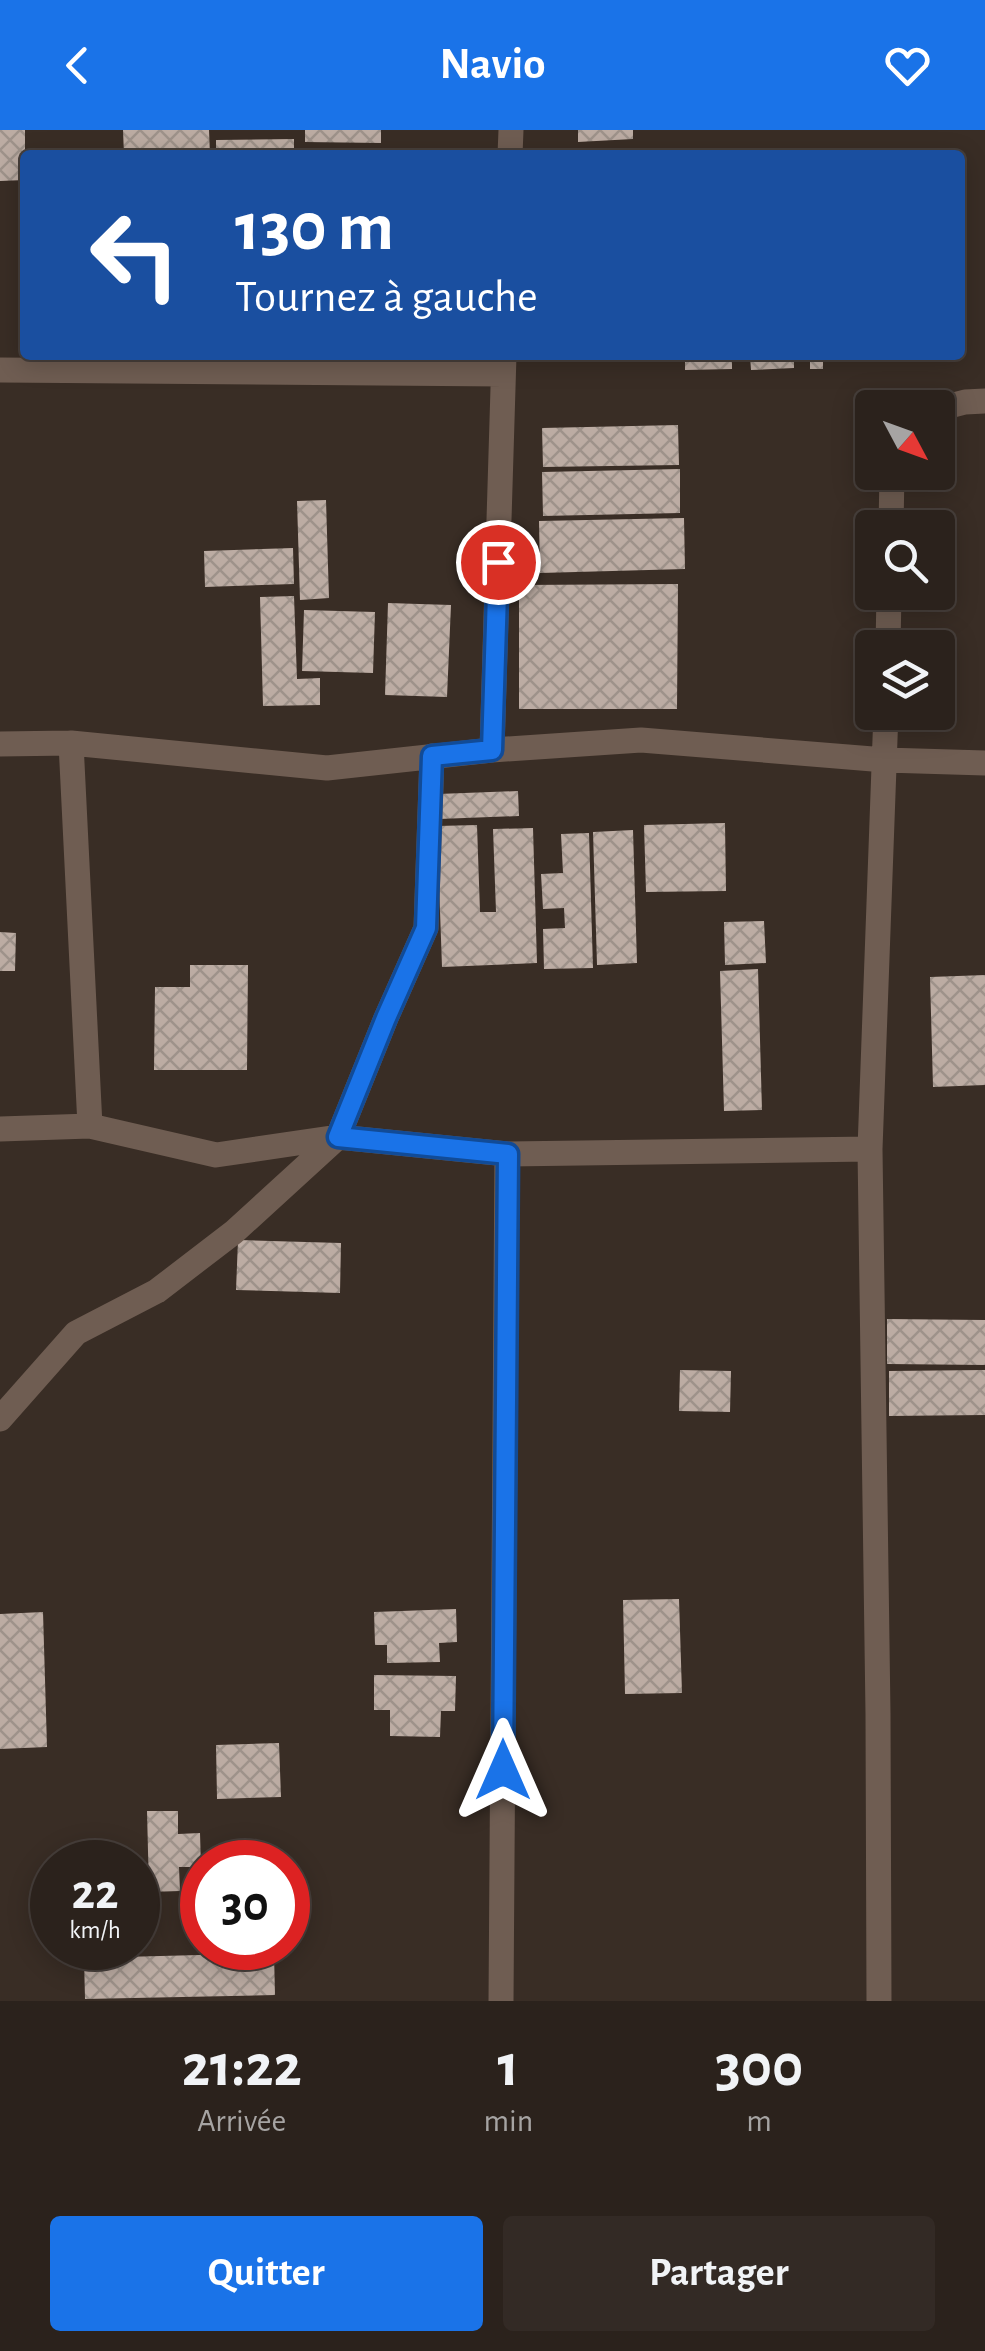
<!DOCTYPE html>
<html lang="fr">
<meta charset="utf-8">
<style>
body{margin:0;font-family:"Alegreya Sans",sans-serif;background:#332a25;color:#f1f3f6;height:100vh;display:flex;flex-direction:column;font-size:38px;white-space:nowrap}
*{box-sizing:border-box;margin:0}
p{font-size:32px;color:#a6a4a3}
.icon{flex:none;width:55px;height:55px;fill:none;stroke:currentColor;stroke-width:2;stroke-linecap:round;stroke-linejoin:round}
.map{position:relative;height:1871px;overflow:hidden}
.drawer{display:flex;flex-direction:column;background:#2b221c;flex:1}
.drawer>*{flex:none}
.guide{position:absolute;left:20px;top:20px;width:945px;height:210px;border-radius:10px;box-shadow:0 5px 25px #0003,0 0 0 2px #473f3b;background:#1a4fa0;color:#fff;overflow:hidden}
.needle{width:65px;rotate:131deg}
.fabs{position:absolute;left:855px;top:260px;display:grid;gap:20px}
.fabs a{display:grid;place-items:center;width:100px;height:100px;border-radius:10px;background:#2b221c;box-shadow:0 5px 25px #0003,0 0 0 2px #473f3b;font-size:50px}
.speed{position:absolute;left:30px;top:1710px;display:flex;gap:20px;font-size:50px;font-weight:700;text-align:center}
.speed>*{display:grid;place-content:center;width:130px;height:130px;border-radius:50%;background:#2b221c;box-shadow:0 5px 25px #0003,0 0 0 2px #473f3b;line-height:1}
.speed small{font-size:25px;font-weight:400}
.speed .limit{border:15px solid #d22;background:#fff;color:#111}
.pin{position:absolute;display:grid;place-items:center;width:85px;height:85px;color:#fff;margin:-42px;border:5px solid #fff;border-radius:50%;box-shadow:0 2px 10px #0007}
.me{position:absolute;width:110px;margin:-55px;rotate:0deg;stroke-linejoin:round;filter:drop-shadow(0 0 8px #0008)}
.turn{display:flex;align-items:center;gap:35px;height:210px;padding:0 50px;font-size:45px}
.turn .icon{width:130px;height:130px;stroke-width:2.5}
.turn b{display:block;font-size:70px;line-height:85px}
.eta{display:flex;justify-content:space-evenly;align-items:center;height:170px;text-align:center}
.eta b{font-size:60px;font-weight:700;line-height:70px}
.primary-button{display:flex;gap:20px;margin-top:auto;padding:20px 50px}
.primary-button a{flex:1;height:115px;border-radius:10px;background:#1a73e8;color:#fff;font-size:40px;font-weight:700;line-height:115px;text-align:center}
.primary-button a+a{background:#332a25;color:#f1f3f6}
header{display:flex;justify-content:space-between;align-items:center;height:130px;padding:0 50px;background:#1a73e8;color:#fff;font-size:45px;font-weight:700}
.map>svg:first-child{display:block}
.building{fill:url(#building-cross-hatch)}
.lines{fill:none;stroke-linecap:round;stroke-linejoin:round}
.minor{stroke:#6f5d52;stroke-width:25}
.route-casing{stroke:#114b97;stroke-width:25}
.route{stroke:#1a73e8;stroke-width:18}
</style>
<header><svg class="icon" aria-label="back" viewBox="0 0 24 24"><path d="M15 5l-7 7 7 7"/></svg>Navio<svg class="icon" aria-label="heart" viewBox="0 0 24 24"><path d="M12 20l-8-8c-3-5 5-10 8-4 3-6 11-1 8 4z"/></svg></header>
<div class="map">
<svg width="985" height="1871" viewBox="0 0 985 1871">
<defs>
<pattern id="building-cross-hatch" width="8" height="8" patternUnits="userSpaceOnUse" patternTransform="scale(2.5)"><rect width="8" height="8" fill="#bcaca3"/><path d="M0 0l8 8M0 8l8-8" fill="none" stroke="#9e928a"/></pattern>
</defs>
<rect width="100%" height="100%" fill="#392d25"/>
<path class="building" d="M0,0H25V50L0,51Z
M123,0H209L210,25H124Z
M305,0H381V13L305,12Z
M578,0H633V9L578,12Z
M294,9V25H216V10Z
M375,18V25H299V21Z
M685,225H732V239L685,240Z
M750,225H794V238L751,240Z
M810,225H823V239H810Z
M678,295L679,335L543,337L542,298Z
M680,339V383L543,386L542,342Z
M326,370L329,468L300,470L297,371Z
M684,388L685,439L540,443L539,391Z
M293,418L294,454L205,457L204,421Z
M678,454L677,579H519V455Z
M294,466L297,549L320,548V575L263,576L260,467Z
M388,473L451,475L447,567L385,565Z
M304,480L375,482L373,543L302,541Z
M518,661L519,686L439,689L438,664Z
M725,693L726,761L646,762L644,695Z
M477,695L480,782H496L493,699L533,698L537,833L442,837L437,696Z
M633,700L637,833L597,835L593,702Z
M589,703L593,838L544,839L543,799L565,798L564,778L543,779L541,744L563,743L561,704Z
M764,791L766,833L725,835L724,792Z
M0,802L16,803L15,841H0Z
M190,835H248L247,940H154L155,857H190Z
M758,839L762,980L724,981L720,841Z
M985,845V955L933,957L930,847Z
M238,1110L341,1113L340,1163L236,1160Z
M887,1189L985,1190V1235L887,1234Z
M680,1240L731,1241L730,1282L679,1281Z
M985,1240V1285L889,1286V1241Z
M679,1469L682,1563L625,1564L623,1470Z
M456,1479L457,1512L439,1513L440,1532L387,1533V1515H375L374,1482Z
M43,1482L47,1617L0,1619V1484Z
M374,1545L456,1546L455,1581H441L440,1607L390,1606V1580H374Z
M279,1613L281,1667L217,1669L216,1615Z
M147,1681H178V1704L200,1703L201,1737H179L180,1761L149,1762Z
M274,1823L275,1865L85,1869L84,1828Z"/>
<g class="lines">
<path class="minor" d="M510,25L511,0
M0,240L503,244
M938,279L965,272L985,271
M891,398L892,342
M888,518L889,462
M71,613L90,996
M0,614L71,613L327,638L492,620L641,610L885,630L985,633
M492,620L504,225
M0,999L90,996L216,1025L338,1007L507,1024L870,1019
M0,1289L76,1203L157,1161L234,1102L338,1007L386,888L426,798L432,626
M501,1871L507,1024
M879,1871L878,1584L870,1019L886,582"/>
</g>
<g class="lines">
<g class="route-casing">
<path id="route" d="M498,432L492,620L432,626L426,798L386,888L338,1007L508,1024L503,1640"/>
</g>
<use href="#route" class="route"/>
</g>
</svg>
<div class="fabs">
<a><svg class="needle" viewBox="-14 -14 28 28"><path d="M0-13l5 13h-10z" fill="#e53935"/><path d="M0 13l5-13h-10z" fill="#a6a4a3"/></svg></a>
<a><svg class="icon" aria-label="search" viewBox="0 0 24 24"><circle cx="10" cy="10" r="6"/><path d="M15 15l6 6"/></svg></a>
<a><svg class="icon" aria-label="layers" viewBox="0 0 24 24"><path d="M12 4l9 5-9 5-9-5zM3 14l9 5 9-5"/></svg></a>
</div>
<div class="speed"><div>22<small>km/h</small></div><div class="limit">30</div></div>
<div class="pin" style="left:498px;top:432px;background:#d93025"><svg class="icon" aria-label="arrive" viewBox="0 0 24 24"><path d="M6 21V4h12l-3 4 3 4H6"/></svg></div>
<svg class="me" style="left:503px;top:1640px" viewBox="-20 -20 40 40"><path d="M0-17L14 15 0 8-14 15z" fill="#1a73e8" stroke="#fff" stroke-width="4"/></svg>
<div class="guide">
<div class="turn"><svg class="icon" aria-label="left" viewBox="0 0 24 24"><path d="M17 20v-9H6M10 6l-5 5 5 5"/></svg><div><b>130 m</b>Tournez à gauche</div></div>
</div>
</div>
<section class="drawer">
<div class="eta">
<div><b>21:22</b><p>Arrivée</p></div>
<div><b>1</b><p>min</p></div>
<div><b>300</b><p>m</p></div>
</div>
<div class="primary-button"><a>Quitter</a><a>Partager</a></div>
</section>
